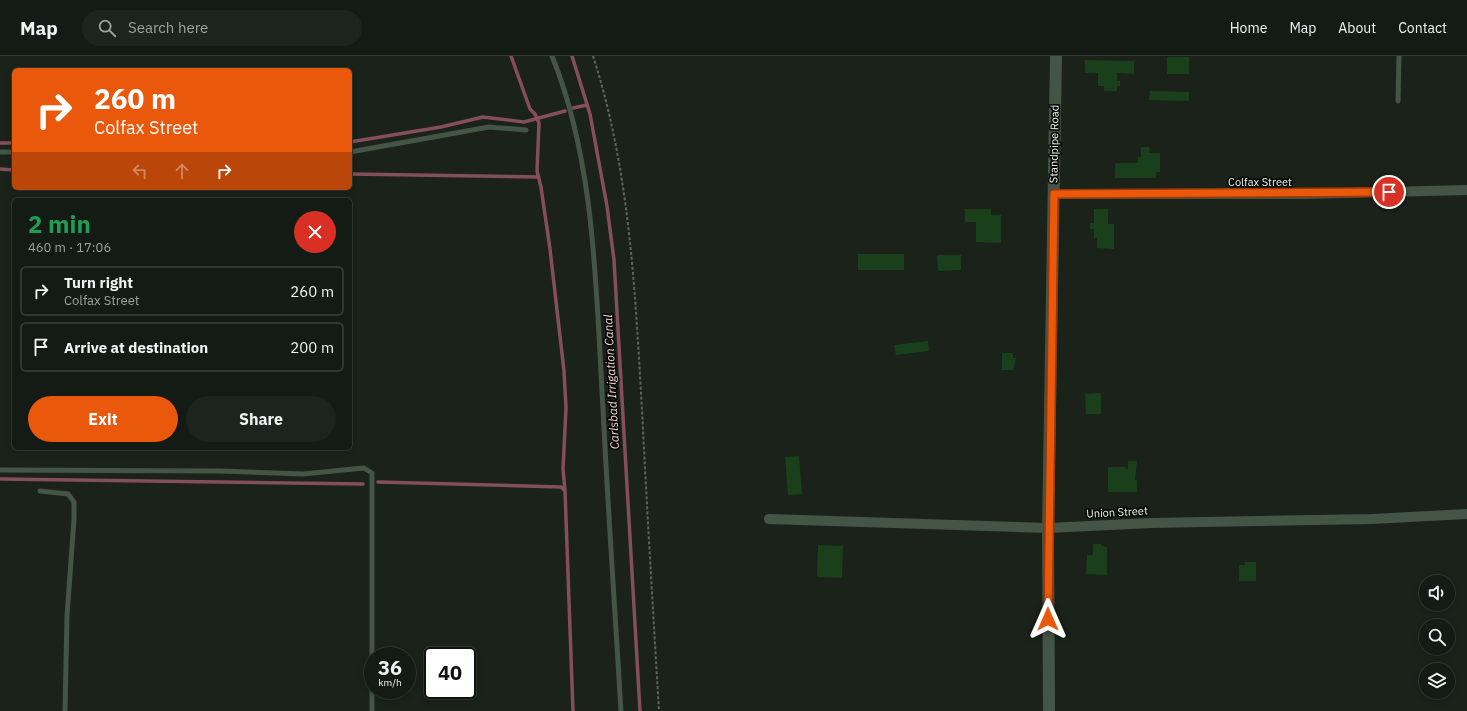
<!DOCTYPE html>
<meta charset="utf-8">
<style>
body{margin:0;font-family:"IBM Plex Sans",sans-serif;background:#1d231d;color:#f1f3f6;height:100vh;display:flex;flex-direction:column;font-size:15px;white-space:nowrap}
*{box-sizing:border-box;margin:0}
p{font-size:13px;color:#9da1a0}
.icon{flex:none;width:22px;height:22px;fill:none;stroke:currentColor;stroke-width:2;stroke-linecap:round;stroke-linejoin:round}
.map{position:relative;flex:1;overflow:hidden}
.panel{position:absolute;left:12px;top:142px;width:340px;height:252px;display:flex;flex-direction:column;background:#141a14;border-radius:6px;box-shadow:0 2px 6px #0003,0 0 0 1px #333834}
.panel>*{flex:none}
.banner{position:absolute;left:12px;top:12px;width:340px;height:122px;border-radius:6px;box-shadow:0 2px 6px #0003,0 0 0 1px #333834;background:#ea580c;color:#fff;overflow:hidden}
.tools{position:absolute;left:1419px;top:519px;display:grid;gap:8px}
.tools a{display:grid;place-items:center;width:36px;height:36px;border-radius:50%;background:#141a14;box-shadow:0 2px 6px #0003,0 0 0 1px #333834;font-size:20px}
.speed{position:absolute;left:364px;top:591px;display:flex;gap:8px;font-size:20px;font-weight:700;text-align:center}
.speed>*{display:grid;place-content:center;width:52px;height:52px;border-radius:50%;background:#141a14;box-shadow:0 2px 6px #0003,0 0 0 1px #333834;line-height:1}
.speed small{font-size:10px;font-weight:400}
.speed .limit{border:2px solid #111;border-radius:6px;background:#fff;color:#111}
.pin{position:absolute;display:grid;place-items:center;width:34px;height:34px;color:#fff;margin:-17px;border:2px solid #fff;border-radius:50%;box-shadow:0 1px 4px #0007}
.me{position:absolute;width:44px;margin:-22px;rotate:0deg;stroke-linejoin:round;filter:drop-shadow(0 0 3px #0008)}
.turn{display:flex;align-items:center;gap:14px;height:84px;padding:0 16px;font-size:18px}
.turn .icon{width:52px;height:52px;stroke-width:2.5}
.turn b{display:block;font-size:28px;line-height:34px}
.lanes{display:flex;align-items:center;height:38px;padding:0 16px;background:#0003;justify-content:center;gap:20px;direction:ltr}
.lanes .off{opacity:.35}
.round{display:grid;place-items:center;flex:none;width:42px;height:42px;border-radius:21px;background:#1d231d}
.headline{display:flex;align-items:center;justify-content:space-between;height:68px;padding:0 16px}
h1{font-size:24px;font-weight:700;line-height:30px;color:#1e9e55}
.primary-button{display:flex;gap:8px;margin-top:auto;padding:8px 16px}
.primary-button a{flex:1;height:46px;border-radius:24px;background:#ea580c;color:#fff;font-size:16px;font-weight:700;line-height:46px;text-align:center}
.primary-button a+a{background:#1d231d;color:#f1f3f6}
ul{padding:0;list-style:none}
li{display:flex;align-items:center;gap:12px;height:50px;margin:0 8px 6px;padding:0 8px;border:2px solid #333834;border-radius:6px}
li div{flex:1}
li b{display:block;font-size:15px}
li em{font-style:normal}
header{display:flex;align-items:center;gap:24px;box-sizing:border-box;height:56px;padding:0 20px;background:#141a14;border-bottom:1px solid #333834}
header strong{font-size:19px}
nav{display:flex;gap:22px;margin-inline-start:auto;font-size:14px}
.search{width:280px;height:36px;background:#1d231d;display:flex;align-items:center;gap:10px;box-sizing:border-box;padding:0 14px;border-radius:22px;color:#9da1a0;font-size:15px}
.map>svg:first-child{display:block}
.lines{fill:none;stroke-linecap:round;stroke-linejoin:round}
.stream{stroke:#844e5b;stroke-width:3.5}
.building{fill:#1a3f1b}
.path{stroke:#5e655e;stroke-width:2;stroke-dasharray:3 2;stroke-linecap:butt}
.service{stroke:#455545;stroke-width:5}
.minor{stroke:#455545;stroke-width:10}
.tertiary{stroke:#455545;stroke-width:12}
.route-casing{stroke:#983908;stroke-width:10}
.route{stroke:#ea580c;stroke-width:7}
.labels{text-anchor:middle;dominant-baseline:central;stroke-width:3.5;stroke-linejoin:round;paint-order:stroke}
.street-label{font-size:11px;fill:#f0f5f0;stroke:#070a07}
.water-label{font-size:12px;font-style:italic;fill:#f7d3da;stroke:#070a07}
</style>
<header>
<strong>Map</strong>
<div class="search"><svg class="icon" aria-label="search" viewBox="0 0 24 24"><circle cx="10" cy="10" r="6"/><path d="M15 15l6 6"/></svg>Search here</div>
<nav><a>Home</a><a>Map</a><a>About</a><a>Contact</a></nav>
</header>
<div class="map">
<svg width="1467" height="655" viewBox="0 0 1467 655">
<rect width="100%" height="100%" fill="#1a221a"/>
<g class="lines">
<path class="stream" d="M511,0L530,53L535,58L539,67L537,115L541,131L550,193L564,315L566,352L563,413L565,435
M572,0L590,58L607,150L614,204L640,655
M573,52L587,49
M350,86L441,71L483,61L524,66L565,55
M0,87H14
M0,113L14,114
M350,118L539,121
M0,423L363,428
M378,426L561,431L565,435L573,655"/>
</g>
<path class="building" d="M1167,1H1189V18H1167Z
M1085,4L1134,5V18L1117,17V25H1120V30H1117V35H1104V30H1098V17H1085Z
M1150,35L1189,36V45L1149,44Z
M1141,91H1150L1149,97H1160V116H1156V122H1115V107H1138V101H1141Z
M965,153H991V159H1001V187L976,186V166H965Z
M1094,153H1108V168H1114V193L1097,192V182H1094V173H1090V167H1094Z
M858,198H904V214H858Z
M937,199H961V214L938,215Z
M928,285L929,295L896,299L894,289Z
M1002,297H1013V302H1016L1013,314H1002Z
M1101,337V358H1086L1085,338Z
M799,400L802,438L788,439L785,401Z
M1128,405H1137L1135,424H1137V436H1108V411H1125V413H1128Z
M1093,488H1101V490L1107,491V519L1086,518L1087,499H1093Z
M818,489L843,490L842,522L817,521Z
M1245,506H1256V525H1239V509H1245Z"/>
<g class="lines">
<path class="path" d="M593,0C630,115 635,234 642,354C647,454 653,555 659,655"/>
<path class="service" d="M552,0C596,108 596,238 603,353C608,454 615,554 621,655
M1398,45L1399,0
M0,96H14
M350,96L489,71L526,74
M0,414L220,415L303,418L364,412L372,417V655
M40,435L68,438L74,446V463L67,560L65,655"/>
<path class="minor" d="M1054,138H1306L1467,134
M769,463L1048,472L1151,467L1372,463L1467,458"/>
<path class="tertiary" d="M1049,655L1048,472L1056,0"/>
</g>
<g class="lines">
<g class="route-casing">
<path id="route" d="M1048,563L1054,138L1389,136"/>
</g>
<use href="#route" class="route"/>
</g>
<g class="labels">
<g class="street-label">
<text transform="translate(1054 88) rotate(-89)">Standpipe Road</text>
<text x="1260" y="126">Colfax Street</text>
<text transform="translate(1117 456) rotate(-3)">Union Street</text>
</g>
<g class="water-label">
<text transform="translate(611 326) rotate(-93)">Carlsbad Irrigation Canal</text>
</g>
</g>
</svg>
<div class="tools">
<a><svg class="icon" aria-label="sound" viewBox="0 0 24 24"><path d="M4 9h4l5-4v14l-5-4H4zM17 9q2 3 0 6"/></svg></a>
<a><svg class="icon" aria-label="search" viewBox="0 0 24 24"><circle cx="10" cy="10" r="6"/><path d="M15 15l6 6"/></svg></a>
<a><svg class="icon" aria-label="layers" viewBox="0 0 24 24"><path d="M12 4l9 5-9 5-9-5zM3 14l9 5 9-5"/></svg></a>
</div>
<div class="speed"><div>36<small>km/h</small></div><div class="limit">40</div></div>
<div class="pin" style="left:1389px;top:136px;background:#d93025"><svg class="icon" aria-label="arrive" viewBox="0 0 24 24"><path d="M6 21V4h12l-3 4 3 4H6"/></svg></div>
<svg class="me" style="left:1048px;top:563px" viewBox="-20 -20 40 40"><path d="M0-17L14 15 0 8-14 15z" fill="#ea580c" stroke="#fff" stroke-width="4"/></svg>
<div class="banner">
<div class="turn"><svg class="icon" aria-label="right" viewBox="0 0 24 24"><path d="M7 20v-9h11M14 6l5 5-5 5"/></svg><div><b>260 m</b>Colfax Street</div></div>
<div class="lanes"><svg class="icon off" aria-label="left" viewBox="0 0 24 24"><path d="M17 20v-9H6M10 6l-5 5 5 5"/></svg><svg class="icon off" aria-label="ahead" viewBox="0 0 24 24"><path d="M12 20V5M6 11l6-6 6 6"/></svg><svg class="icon" aria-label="right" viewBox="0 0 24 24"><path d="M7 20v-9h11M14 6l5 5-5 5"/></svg></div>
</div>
<section class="panel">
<div class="headline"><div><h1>2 min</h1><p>460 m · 17:06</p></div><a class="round" style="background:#d93025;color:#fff"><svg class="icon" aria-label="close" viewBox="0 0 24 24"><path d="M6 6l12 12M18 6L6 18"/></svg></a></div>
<ul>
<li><svg class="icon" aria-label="right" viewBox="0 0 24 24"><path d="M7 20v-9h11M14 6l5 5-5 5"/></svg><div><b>Turn right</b><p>Colfax Street</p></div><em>260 m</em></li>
<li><svg class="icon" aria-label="arrive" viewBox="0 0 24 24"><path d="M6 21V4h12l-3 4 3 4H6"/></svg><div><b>Arrive at destination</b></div><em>200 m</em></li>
</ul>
<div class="primary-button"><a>Exit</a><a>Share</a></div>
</section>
</div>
